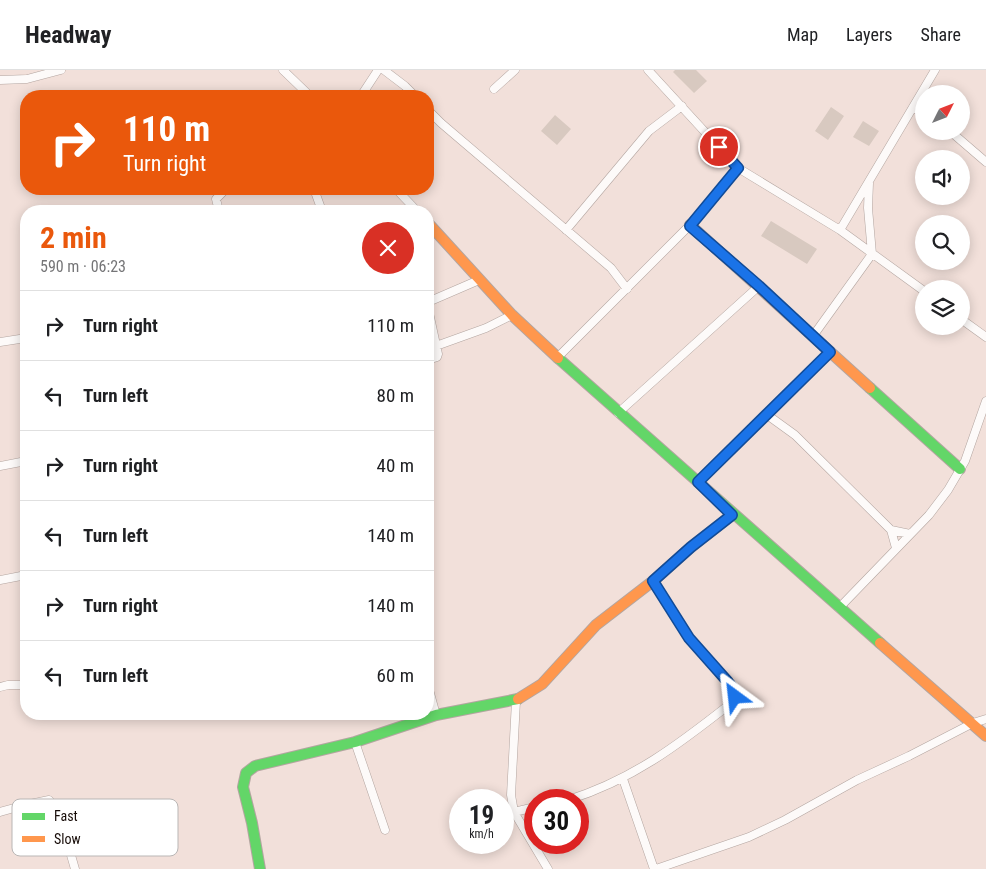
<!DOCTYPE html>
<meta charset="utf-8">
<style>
body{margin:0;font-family:"Roboto Condensed",sans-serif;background:#f2f2f2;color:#202124;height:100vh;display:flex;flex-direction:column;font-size:19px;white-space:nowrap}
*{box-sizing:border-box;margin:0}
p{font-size:16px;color:#757577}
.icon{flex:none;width:28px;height:28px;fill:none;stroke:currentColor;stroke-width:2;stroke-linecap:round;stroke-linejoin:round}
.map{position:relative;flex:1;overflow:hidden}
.panel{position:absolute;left:20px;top:135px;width:414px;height:515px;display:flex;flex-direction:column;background:#fff;border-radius:20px;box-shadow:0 2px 12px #0003}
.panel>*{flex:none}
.banner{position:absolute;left:20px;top:20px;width:414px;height:105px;border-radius:20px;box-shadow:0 2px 12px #0003;background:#ea580c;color:#fff;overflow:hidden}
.needle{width:32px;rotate:48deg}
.controls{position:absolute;left:915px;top:15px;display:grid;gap:10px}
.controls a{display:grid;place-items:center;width:55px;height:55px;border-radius:50%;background:#fff;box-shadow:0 2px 12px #0003;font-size:25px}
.speed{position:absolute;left:449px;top:719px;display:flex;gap:10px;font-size:25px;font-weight:700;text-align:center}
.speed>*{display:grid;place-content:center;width:65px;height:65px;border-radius:50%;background:#fff;box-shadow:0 2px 12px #0003;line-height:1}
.speed small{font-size:12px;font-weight:400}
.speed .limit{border:8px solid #d22;background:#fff;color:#111}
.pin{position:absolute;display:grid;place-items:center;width:42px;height:42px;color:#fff;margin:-21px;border:2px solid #fff;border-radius:50%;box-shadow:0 1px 5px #0007}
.me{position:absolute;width:55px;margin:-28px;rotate:330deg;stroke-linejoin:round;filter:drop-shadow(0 0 4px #0008)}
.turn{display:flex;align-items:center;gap:18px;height:105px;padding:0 20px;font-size:22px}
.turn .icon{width:65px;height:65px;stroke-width:2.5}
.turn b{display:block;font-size:35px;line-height:42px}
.round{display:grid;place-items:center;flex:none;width:52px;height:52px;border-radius:26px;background:#f2f2f2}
.summary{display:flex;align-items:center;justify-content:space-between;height:85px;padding:0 20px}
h1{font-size:30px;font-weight:700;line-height:38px;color:#ea580c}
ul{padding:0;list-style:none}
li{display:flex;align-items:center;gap:15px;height:70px;padding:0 20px;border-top:1px solid #e0e0e0}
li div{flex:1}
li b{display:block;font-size:19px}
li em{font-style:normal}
header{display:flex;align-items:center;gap:30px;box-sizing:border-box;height:70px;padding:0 25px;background:#fff;border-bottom:1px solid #e0e0e0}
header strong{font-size:24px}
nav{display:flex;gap:28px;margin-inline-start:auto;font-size:18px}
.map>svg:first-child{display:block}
.building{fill:#d8c9c0}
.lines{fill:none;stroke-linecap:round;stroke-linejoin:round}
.street-casing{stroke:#b3a5a0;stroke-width:9}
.fast-casing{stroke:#b3a5a0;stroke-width:12}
.slow-casing{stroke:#b3a5a0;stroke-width:12}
.street{stroke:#fdfaf9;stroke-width:8}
.fast{stroke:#63d668;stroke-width:10}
.slow{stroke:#ff974d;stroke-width:10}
.route-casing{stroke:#114b97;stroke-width:12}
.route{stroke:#1a73e8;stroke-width:9}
.key{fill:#fff;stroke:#b9b6b5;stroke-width:1}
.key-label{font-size:14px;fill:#170c08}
</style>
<header>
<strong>Headway</strong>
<nav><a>Map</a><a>Layers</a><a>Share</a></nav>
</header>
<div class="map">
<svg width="986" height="799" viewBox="0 0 986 799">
<rect width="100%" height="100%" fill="#f2e0da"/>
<path class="building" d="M675,0H696L707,11L694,23L673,2Z
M831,37L844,46L828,70L815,61Z
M555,45L571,59L557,75L541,61Z
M863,51L879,61L869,76L853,67Z
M771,151L817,179L807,194L761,166Z"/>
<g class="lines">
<g class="street-casing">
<path id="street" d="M283,0L310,26
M384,0L405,16L415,26
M648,0L738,98L840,160L924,221
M0,10L27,9L61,0
M494,19L515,0
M361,26L378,0
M913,37L924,44
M428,40L441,53L611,198L627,219
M950,61L986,92
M314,119L322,141
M396,119L417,141
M219,141L216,129L226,119
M566,160L649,61L682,36
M840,160L935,0
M428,232L479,210
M428,238L438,284L437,287L428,290
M961,249L986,267
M813,266L872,184L868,138L869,113
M0,272L26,268
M436,276L486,258L512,245
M557,288L690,155L738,98
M618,343L759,216
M766,344L795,365L891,460L896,478
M0,396L26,391
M698,412L830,282
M891,460L910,464
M0,510L26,505
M839,538L929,445L948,420L965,391L986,331
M428,616L436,645
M0,617L8,615H26
M516,631L511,725L514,742L548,799
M355,672L385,760
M623,709L654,799
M568,730C632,710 678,675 730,634L735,627L734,620L728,612L689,568L653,511
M0,742L25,735L49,730L58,740L75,799
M514,742L535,737
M656,799L749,767L785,750L857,710L909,686L973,653L986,649"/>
</g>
<g class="fast-casing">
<path id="fast" d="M558,288L880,573
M870,318L960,399
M260,799L252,753L243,717L246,703L255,696L355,672L436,645L518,629"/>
</g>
<g class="slow-casing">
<path id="slow" d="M428,153L512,245L558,288
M690,155L870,318
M880,573L986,666
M518,629L542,614L596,555L653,511L691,477L732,445"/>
</g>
<use href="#street" class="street"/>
<use href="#fast" class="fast"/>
<use href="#slow" class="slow"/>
</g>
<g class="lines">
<g class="route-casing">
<path id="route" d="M719,77L738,98L690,156L759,216L830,282L698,412L732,445L691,477L653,511L689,568L728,612L734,620L735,627"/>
</g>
<use href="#route" class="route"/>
</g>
<rect x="12" y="729" width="166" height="57" rx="8" class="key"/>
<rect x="22" y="743" width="23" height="7" fill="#63d668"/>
<rect x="22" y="766" width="23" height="6" fill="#ff974d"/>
<g class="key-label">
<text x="54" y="751">Fast</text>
<text x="54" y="774">Slow</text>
</g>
</svg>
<div class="controls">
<a><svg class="needle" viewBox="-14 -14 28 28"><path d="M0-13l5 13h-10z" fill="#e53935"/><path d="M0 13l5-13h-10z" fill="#757577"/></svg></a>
<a><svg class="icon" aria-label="sound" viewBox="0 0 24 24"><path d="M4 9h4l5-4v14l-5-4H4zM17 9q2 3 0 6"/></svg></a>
<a><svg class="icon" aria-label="search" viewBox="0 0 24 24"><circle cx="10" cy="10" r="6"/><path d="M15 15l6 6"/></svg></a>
<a><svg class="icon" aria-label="layers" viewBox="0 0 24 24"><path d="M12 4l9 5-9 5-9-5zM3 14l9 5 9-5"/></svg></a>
</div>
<div class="speed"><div>19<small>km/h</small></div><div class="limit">30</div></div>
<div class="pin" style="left:719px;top:77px;background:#d93025"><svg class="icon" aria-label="arrive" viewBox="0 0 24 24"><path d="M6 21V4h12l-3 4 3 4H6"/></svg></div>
<svg class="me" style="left:735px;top:627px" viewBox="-20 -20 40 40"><path d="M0-17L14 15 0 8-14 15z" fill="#1a73e8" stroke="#fff" stroke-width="4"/></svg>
<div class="banner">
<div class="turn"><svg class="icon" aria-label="right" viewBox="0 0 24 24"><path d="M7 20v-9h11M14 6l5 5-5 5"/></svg><div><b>110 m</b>Turn right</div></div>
</div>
<section class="panel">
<div class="summary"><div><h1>2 min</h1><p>590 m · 06:23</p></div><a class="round" style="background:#d93025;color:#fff"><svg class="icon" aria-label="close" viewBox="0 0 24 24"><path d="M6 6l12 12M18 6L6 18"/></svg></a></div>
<ul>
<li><svg class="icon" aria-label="right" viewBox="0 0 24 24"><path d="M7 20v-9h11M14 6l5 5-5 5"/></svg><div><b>Turn right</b></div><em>110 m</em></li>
<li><svg class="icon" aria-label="left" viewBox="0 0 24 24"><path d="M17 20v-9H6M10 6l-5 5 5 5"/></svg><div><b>Turn left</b></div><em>80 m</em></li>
<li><svg class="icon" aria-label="right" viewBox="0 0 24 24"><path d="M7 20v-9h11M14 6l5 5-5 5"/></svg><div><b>Turn right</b></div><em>40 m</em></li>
<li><svg class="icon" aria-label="left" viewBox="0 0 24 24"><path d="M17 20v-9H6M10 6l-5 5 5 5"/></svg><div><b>Turn left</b></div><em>140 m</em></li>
<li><svg class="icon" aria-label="right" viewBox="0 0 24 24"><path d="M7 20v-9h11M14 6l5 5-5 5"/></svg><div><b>Turn right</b></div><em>140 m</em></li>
<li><svg class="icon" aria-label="left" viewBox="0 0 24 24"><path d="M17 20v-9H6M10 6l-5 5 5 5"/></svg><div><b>Turn left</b></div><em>60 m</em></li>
</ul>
</section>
</div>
